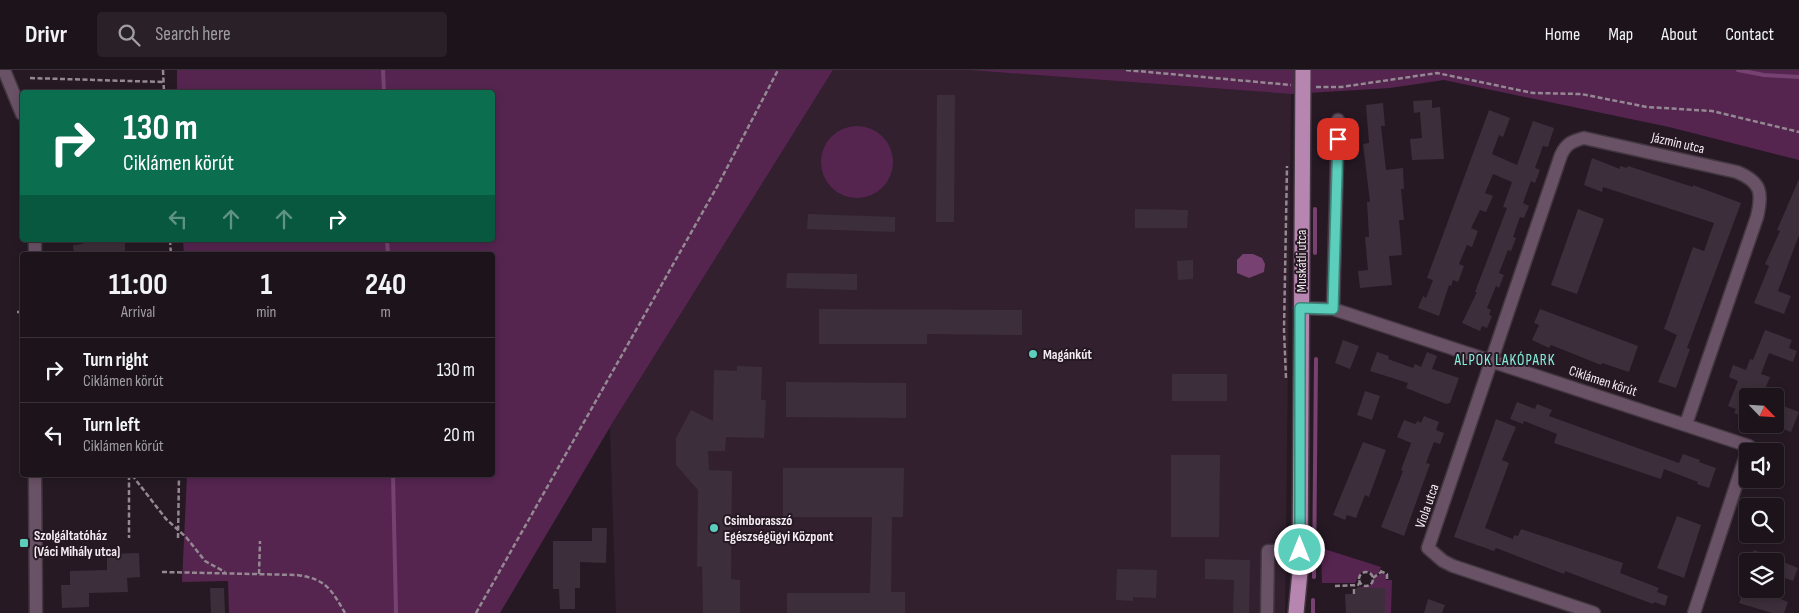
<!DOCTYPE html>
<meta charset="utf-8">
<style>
body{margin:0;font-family:"Sofia Sans Condensed",sans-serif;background:#292028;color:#f1f3f6;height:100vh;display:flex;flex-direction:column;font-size:19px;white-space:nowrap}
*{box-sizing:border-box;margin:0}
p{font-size:16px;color:#a09ea3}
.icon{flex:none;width:28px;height:28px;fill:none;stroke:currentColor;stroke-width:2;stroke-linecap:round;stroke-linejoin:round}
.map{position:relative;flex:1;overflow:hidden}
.sheet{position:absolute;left:20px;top:182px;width:475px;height:225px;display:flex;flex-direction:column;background:#1c131b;border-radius:5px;box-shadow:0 2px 8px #0003,0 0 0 1px #3a323a}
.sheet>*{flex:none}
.top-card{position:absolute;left:20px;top:20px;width:475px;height:152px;border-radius:5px;box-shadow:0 2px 8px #0003,0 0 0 1px #3a323a;background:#0b6e4f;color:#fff;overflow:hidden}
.needle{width:32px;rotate:115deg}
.fabs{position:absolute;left:1739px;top:318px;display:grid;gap:10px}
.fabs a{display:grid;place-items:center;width:45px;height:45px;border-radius:5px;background:#1c131b;box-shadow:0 2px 8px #0003,0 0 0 1px #3a323a;font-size:25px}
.pin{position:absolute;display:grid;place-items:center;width:42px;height:42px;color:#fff;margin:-21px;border-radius:10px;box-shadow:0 2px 8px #0006}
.me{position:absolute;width:55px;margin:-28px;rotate:0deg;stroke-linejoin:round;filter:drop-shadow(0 0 4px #0008)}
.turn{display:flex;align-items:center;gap:18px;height:105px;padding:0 20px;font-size:22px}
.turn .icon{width:65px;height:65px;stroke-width:2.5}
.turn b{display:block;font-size:35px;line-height:42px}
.lanes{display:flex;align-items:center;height:48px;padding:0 20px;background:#0003;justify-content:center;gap:25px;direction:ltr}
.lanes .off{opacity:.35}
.eta{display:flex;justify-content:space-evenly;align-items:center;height:85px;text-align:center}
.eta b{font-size:30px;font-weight:700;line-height:35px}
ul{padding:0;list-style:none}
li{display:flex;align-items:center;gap:15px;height:65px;padding:0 20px;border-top:1px solid #3a323a}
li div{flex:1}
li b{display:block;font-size:19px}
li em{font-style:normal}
header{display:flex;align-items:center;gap:30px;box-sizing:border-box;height:70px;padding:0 25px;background:#1c131b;border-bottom:1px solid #3a323a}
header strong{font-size:24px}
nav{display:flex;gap:28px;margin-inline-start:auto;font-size:18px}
.search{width:350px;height:45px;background:#292028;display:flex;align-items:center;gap:12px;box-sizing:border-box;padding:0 18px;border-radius:5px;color:#a09ea3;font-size:19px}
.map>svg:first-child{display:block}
.built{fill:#32202f}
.green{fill:#552550}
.water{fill:#774271}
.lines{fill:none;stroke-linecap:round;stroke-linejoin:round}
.stream{stroke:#774271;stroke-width:4}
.building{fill:#3c2e3a}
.minor-casing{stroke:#433741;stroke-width:15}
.major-casing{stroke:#433741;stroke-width:18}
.path{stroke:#948992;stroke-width:2.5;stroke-dasharray:5 2.5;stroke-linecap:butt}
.minor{stroke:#6a5266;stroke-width:12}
.major{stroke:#b786b0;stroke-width:15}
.route-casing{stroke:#3b867a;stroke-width:12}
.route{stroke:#5bcebc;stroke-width:9}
.poi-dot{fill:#5bcebc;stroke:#261924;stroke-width:2}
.labels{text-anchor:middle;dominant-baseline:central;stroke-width:4;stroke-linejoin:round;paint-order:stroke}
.street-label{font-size:14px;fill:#f5ecf3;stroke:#261924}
.poi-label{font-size:14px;font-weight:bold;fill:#f5ecf3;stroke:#261924;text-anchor:start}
.neighbourhood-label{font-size:15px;letter-spacing:1px;fill:#88eedc;stroke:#261924}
</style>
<header>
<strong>Drivr</strong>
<div class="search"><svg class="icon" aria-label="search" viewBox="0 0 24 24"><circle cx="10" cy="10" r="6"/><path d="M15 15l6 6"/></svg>Search here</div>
<nav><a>Home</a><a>Map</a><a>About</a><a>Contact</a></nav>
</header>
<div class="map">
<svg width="1799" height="543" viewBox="0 0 1799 543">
<rect width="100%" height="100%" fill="#261924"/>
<path class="built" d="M833,0H969L1291,24L1285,543H616L610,357Z"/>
<path class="green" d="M177,0H833L610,357L500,543H229L228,511L182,512L187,405H492V185H184L183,170H492V22H177Z
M969,0H1799V90L1669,57L1444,10L1390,18L1291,24Z
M821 92a36 36 0 1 1 72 0a36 36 0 1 1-72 0Z
M1321,478L1381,497L1378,504L1373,507L1370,502L1362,501L1355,513H1322Z
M1382,503L1386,505V510H1392L1391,543H1385V518H1356L1371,515L1374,509Z"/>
<path class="water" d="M1243,184H1253L1262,188L1265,194L1264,202L1249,208L1237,203V190Z"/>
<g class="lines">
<path class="stream" d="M383,0L384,22
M1738,0L1764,5L1799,7
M387,170L388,185
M1315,183V139
M393,405L396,543
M1314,507L1316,289
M1313,530V543"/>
</g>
<path class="building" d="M937,25H955L954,152H936Z
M1432,30V38L1440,37L1444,89L1412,90L1410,69L1422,68L1420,42L1414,43L1413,31Z
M1383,33L1385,56H1381L1386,100L1403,98L1404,119H1401L1404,150H1399L1402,185L1389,186L1392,215L1360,218L1358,201L1368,200L1365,167H1369L1367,132H1370L1363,74L1369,73L1366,35Z
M1489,40L1510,48L1503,67L1499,65L1492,84L1517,95L1533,51L1554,58L1548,77L1543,76L1535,98L1540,100L1535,113L1531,111L1523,133L1529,136L1524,148L1520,147L1513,167L1516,168L1511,181L1508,180L1499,203L1504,205L1499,218L1496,216L1487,238L1491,240L1489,245L1492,246L1487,258L1482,256L1480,261L1462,253L1477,222H1475L1507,138L1503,137L1512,112L1493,104L1485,123L1493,126L1486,142L1480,140L1471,158L1478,161L1472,177L1467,175L1459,194L1464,196L1458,212L1453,210L1451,216L1449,215L1439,246L1418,238L1423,226L1426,228L1433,210L1427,208Z
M1592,88L1620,99V96L1627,98L1628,96L1693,117V115L1741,133L1687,278L1690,279L1676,318L1658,312L1677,265L1664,259L1693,177L1704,181L1714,153L1603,117L1602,122L1584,115Z
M1799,109V165L1778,221L1791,226L1784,244L1754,233L1769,196L1765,194L1780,161L1777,160Z
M1135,139L1188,140L1187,158H1135Z
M1578,139L1604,149L1577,224L1551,215Z
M808,144L895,147V162L807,159Z
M83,170H125V185H74L73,175L83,174Z
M1193,190V209L1178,210L1177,191Z
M787,203L857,204V220L786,218Z
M819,239L1022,240V265L927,264V274H819Z
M1540,239L1638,276L1629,302L1602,293L1601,295L1551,275L1549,278L1532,270L1539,255L1534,253Z
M1765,260L1792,270L1789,278L1797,281L1793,292L1769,283L1761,304L1770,307L1762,326H1748V348L1734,343L1736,339L1728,336L1738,311L1729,307L1733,295L1746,300L1750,289L1753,290Z
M1343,270L1359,276L1350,299L1335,293Z
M1377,282L1389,286L1388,289L1413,298L1415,294L1421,297L1427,282L1437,286L1432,299L1459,308L1450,333L1446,334L1406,318L1408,313L1370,301Z
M737,296L762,297L761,330H766L764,368L726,367L725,381H708L709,400L732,401L731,509L740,510V543H703L702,496L697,497L698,420L676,395V368L691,340L713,351L714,300L737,301Z
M1172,304H1227V331H1172Z
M786,312L906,313V348L786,347Z
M1365,321L1380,326L1372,350L1357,345Z
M1517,332L1535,339L1537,334L1552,340L1549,346L1679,393L1683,384L1700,390L1699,392L1716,398L1709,418L1697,414L1698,412L1664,399L1661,409L1554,373L1557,364L1524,351L1523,354L1510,349Z
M1778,334L1799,342L1791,362L1775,356V342Z
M1424,346L1439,352L1436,360L1444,363L1440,374L1434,372L1426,393L1430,394L1404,466L1381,457L1403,401L1401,400L1411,373L1397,367L1404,350L1415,354L1418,351L1421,353Z
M1496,349L1516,357L1502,390L1509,393L1485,458L1513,469L1514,465L1518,466L1521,459L1623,493L1620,503L1659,518L1657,522L1668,526L1665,536L1654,532L1653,534L1565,501L1564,504L1496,478L1494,481L1454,467Z
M1363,372L1386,380L1369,427L1365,425L1356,448L1347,445L1345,450L1333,445Z
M1171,385H1220L1219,467H1171Z
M783,398H904L903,447H892L891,522H905V543H787V523H870L872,447H783Z
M1677,446L1701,455L1684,508L1657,498Z
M592,458H607L606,493L580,492V518H575V539H560L559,519H553V471H592Z
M1754,480L1798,498L1793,511L1775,504V491H1756L1750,489Z
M139,483L140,507L127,508L128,522L89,523V537L62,538L61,515H70V501L107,500V484Z
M1205,489L1250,490L1249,543H1233L1234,510L1205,509Z
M1117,499L1157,500L1156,528L1133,527V531L1116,530Z
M210,518H224L225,543H211Z
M1356,518H1385V543H1346L1345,524H1356Z
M1745,519H1755L1788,532L1784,543H1772L1739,533Z
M1428,529L1445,535L1442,543H1424Z"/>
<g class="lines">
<g class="minor-casing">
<path id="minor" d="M4,0L22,44
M35,185V170
M1300,238L1333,239L1749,376L1694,543
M1333,239L1338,50
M35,405L36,543
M1267,543L1268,481H1300
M1594,543L1453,496L1443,491L1428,478L1561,85C1566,74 1572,71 1584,68L1737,102C1761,112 1763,122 1757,147L1686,354"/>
</g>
<g class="major-casing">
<path id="major" d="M1296,543L1300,502L1303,0"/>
</g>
<path class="path" d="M163,0L164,22
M1126,0L1291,15
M30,8L163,12
M1316,17H1341L1437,3L1533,23L1581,24L1647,37L1712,41L1799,62
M170,170L171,185
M17,242H22
M1286,308L1284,260L1287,96
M129,405V468
M132,405L166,449L186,467L205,491L225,502
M178,468L179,405
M1380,501L1387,504V509
M162,502L297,505C326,509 331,519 345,543
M1359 509a7 7 0 1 1 14 0a7 7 0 1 1-14 0Z
M259,504L260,471
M1373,508L1381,502
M1335,516L1358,515L1360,512
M1354,524V515
M476,543L718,115L778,0"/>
<use href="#minor" class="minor"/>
<use href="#major" class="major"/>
</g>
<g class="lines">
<g class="route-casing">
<path id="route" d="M1300,480V238L1333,239L1338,69"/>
</g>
<use href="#route" class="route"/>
</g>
<g class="poi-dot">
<circle cx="1033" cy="284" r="5"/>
<circle cx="714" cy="458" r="5"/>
<rect x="19" y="468" width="10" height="10" rx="2.5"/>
</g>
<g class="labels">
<g class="street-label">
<text transform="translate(1678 73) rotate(13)">Jázmin utca</text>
<text transform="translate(1301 191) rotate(-90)">Muskátli utca</text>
<text transform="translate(1603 311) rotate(18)">Ciklámen körút</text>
<text transform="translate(1427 436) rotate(-71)">Viola utca</text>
</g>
<g class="poi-label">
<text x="1043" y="284">Magánkút</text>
<text x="724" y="450">Csimborasszó<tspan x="724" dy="16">Egészségügyi Központ</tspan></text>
<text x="34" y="465">Szolgáltatóház<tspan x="34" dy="16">(Váci Mihály utca)</tspan></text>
</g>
<g class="neighbourhood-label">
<text x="1505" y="290">ALPOK LAKÓPARK</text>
</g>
</g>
</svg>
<div class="fabs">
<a><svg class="needle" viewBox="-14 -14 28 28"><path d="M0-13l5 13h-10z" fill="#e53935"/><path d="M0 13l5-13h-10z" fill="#a09ea3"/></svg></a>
<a><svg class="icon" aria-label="sound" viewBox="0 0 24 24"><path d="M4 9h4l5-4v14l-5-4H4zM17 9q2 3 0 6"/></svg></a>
<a><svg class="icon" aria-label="search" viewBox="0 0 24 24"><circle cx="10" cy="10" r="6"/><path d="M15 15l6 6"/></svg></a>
<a><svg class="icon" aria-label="layers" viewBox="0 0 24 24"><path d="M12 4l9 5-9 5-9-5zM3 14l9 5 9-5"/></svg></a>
</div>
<div class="pin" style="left:1338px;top:69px;background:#d93025"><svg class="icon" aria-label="arrive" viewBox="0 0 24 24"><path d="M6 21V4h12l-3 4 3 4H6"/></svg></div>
<svg class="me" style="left:1300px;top:480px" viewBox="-20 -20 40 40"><circle r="17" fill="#5bcebc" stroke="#fff" stroke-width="3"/><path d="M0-11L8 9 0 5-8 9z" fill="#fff"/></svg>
<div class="top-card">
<div class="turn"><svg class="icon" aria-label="right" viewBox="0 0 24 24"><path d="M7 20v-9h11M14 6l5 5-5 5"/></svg><div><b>130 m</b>Ciklámen körút</div></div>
<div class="lanes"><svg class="icon off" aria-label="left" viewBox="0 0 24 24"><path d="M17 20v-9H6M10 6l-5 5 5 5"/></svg><svg class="icon off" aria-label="ahead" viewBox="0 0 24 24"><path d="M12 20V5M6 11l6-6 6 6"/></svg><svg class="icon off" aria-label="ahead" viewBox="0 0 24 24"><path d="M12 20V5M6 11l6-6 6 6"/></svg><svg class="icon" aria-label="right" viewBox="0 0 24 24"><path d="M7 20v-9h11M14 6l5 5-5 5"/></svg></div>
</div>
<section class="sheet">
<div class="eta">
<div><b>11:00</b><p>Arrival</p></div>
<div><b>1</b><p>min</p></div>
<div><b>240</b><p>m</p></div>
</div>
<ul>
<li><svg class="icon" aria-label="right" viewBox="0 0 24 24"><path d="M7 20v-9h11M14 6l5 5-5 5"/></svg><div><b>Turn right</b><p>Ciklámen körút</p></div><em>130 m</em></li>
<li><svg class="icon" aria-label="left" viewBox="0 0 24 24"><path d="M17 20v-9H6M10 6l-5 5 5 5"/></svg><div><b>Turn left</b><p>Ciklámen körút</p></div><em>20 m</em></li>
</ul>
</section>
</div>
